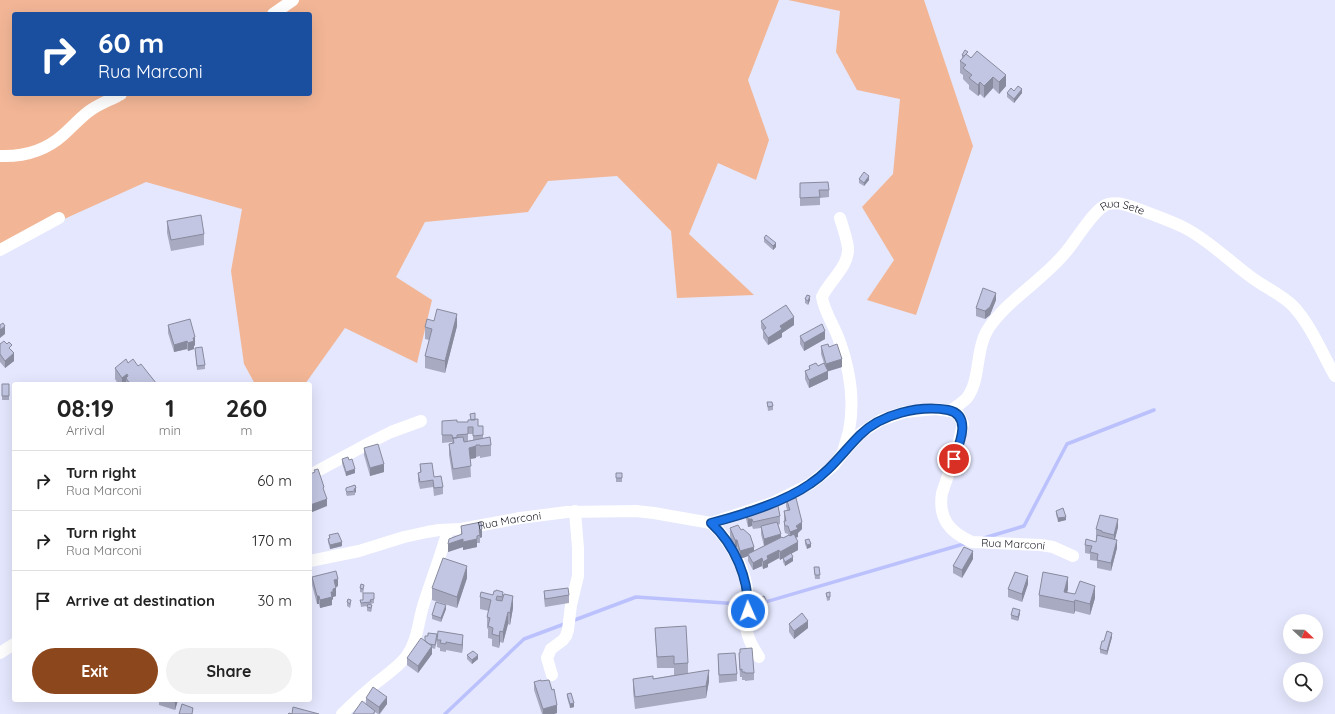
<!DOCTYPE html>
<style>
body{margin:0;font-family:Quicksand,sans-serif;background:#f2f2f2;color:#222;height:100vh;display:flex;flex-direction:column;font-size:15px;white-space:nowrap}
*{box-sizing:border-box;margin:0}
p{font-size:13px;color:#767676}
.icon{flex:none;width:22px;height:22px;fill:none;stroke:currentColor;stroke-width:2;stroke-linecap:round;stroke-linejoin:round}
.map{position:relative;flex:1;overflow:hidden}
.details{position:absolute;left:12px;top:382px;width:300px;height:320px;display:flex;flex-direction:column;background:#fff;border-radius:4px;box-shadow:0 4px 16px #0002}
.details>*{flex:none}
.hud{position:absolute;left:12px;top:12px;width:300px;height:84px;border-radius:4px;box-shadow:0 4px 16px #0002;background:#1a4fa0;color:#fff;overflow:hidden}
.needle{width:26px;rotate:112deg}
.controls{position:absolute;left:1283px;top:614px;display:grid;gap:8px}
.controls a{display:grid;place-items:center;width:40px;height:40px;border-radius:50%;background:#fff;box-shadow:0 4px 16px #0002;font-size:20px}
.pin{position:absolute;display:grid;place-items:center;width:34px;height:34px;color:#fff;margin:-17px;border:2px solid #fff;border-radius:50%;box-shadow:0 1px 4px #0007}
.me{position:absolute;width:44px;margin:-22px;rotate:358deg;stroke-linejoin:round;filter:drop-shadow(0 0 3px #0008)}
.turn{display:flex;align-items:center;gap:14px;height:84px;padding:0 20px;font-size:18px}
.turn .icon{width:52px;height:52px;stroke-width:2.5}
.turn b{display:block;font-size:28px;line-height:34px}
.eta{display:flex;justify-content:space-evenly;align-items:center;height:68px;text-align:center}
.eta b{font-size:24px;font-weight:700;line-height:28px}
.action{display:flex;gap:8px;margin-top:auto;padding:8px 20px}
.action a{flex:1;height:46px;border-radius:24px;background:#8c471d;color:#fff;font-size:16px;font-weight:700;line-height:46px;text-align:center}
.action a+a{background:#f2f2f2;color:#222}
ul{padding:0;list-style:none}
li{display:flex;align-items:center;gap:12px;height:60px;padding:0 20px;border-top:1px solid #e0e0e0}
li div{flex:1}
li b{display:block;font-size:15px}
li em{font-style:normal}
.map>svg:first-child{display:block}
.green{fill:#f2b696;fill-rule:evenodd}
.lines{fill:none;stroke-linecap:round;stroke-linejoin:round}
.stream{stroke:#bbc1fd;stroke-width:3.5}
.minor{stroke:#fff;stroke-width:12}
.wall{fill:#a8aac2;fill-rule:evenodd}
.shaded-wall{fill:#888b9e}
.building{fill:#c3c6e2;stroke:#888b9e}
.route-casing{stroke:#114b97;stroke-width:10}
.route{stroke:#1a73e8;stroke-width:7}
.labels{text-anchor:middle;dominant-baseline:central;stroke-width:3.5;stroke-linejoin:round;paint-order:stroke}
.street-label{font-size:11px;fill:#1f202a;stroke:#e4e7fd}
</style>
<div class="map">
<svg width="1335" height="714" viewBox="0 0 1335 714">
<rect width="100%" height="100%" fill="#e4e7fd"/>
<path class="green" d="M0,0H779L748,80L769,140L756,180L718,163L689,234L754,295L677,298L671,231L617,176L548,181L528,212L425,222L396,277L432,300L417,363L345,328L305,384H255L244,364L231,271L242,209L146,182L0,248ZM14,14H310V94H14Z
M788,0H924L973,146L916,315L867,300L894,260L862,207L893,174L900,99L857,90L836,52L840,11Z"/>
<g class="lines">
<path class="stream" d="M984,538L1024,526L1067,444L1154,410
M572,621L636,597L755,605L967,543
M445,714L524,639L567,623"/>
<g class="minor">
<path d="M273,14L293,0"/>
<path d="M0,156C24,157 45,151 63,135C72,127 79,119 88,112C98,104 111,100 121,94"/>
<path d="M840,218C843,227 847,239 848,248C849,267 829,281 822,297C824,311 833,324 838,337C849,366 855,400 849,431C847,438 845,445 843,452"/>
<path d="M0,250L59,218"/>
<path id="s1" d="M950,411C956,407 962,403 967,398C981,379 975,350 988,329C1008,299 1042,281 1065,253C1076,241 1094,208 1108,204C1121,201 1135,208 1146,212C1159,217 1173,222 1185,228C1210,241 1229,261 1251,277C1264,287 1281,294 1293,306C1311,325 1322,353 1335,376"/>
<path d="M310,475L373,441L391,432L421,421"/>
<path d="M711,523C731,541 747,571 748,598C749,607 747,615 746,623C746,636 752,646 759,657"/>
<path id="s2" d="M310,561L359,551L404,537L427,532L439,530L461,529L520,518L567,512L636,511L654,513L711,523L772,503L810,484L833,466L843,453L861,433L881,420L905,412L935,409L950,411L958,414L963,424L957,449L942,493C938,518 949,532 972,542L1041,545L1053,547L1073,556"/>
<path d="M0,653L14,644"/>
<path d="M552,675L547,658L551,649L563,640L566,636L568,630L571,605L578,576V548L575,511"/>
<path d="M342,714C353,703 364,693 376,683C386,675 398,667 406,657C418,641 418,621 424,603C432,578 441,555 448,530"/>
</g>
</g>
<path class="wall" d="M962,55H968L1006,86L999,94L993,88L984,98L980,94L978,96L969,89V85L963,79V75L960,73V61L962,59Z
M1007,93H1022L1014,103L1007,97Z
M859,179L869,180L864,186L859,183Z
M800,183L829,190V197L820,198V205L800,206Z
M167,221L204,234V245L171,251L167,233Z
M764,238L776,247L773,250L764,242Z
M805,299L810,300L808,305L805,303Z
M996,300L990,315L985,319L976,316V308Z
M434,321L457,326L445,373L425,368V356L429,340L425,339V327Z
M761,321L794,325L782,333V337L768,345L763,338V331L761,328Z
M168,325L195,345L194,346V349L188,351L187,349L174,352L168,333Z
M800,336L825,339L804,351L800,344Z
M0,344L12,350L14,361L5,368L0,362Z
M821,346L829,347L842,367L828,371V379L809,388L805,379V371L809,369V366H818L824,363L821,354Z
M195,348L205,365V369L197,370Z
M128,363L138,366L156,384H118L115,379V368Z
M2,384H9V400H2Z
M767,402L773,406V410L768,411Z
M475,420L478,426H483V438L491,445V456L480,458V456L476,457V458L470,459L471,477L453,480L449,455V444L452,443V442L442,443V421L457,422H468ZM468,434H473V440L468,441Z
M364,448L384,472L370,476L364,455Z
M342,459L355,473L346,476L342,463Z
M420,464L434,477L443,487V494L434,496L433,487L420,489L418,481V473H420Z
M616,473H622V482H616Z
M355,485L356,492L355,493V495L347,496L346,494V491Z
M786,498L802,529L798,533V537H796L798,550L786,556L793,561L785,566L783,562V558L780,560L779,558L768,564V567L763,569L762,566L753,570L748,561V556L740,559L737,547L735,548L730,536V528L754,551L764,546L761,534V528L753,529L752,526L748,527L745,515V508L780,516V524L778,525L781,537L783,538L788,535V534L785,533L784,529V511L787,510L786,506Z
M1056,511L1066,520L1058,522L1056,514Z
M481,522L482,537L480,538V543H477V547L463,550V547L448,552L461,534V526Z
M1118,527L1115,539L1117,548L1111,571L1097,568V561L1090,560V554L1085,553V545L1096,542L1097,537H1096V529Z
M329,535L342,546L330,549L328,542V539L329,538Z
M805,540L811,547L807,549L805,544Z
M973,559L962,578L953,573V566Z
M814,567H819L820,579H815Z
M312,577L338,586L336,587V596L333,597V599L332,600V605L320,608L319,604H317L312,585Z
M467,578L457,608L432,600V588Z
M1028,584L1022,602L1008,597V589Z
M360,588L364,589L363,593H374V603L371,604L372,609L371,612L367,611V606L361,607L360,600H363V593L360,592Z
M1068,589L1067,593L1095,598L1090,615L1075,611L1074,614L1039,607V595Z
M544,591L569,595V603L545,607L544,599Z
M826,593L830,597V600L827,601Z
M493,595L503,596L513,608L510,625L508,624L503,643L500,642L499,648L492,646V639L488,638V629L487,628V617L489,611L480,609V597Z
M347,602L351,604L350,608L347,606Z
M446,609L441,622L432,619V615Z
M1020,613L1018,621L1011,619V615Z
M789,624L808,628L794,639L789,632Z
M655,628L688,663V673L709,681L706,698L635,709L633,691V679H653L674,675V668H657Z
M425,636L463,643L462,653L446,650V652L440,651V648L437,647V641L435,649L432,648V654L418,673L407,665V658L425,641Z
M1112,637L1107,655L1100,653V649L1104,641Z
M740,649L754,673V680L745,681V680H742V677H740L739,661V653H740Z
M718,654L737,674V681L719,683L718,662Z
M467,655L478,659L472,664L467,659Z
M541,681L552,690L557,713L554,714H542L534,690V682Z
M567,694L574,707L570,708L567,697Z
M366,698L387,704L380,714H378L375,712V714L366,705Z
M159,700H178L175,710L159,705Z"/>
<path class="shaded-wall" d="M1006,75V86L999,94V82Z
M993,77V88L984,98V86Z
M980,82V94L978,96V85Z
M1022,89V93L1014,103V99Z
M869,176V180L864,186V183Z
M776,243V247L773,250V246Z
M996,293V300L990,315L985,319V311Z
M810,296V300L808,305V301Z
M457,314V326L445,373V361Z
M794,317V325L782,333V337L768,345V338L780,326Z
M5,326V334L0,338V330Z
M825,331V339L804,351V343Z
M195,337V345L194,346V349L188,351V343L193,338Z
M187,341V349L174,352V345Z
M14,353V361L5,368V361Z
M842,359V367L826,372V364Z
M828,371V379L809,388V380Z
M127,374V380L126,378V384H122V378Z
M476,446V458L469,459V448Z
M384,464V472L370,476V468Z
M355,469V473L346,476V472Z
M356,488V492L355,493L354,489Z
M327,499V506L310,513V505Z
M1066,517V520L1058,522V518Z
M748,519H752V526L748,527Z
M1118,519V527L1114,543V535Z
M802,522V529L798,533V537L790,540V532Z
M482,529V537L480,538L479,530Z
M781,534V542L764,547V539Z
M463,539V547L448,552V544Z
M477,539V547L463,550V542Z
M735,540H737V547L735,548Z
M1117,540V548L1111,571V563Z
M342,542V546L330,549V545Z
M798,542V550L780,560V552Z
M811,544V547L807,549V545Z
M754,547V555L748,554V556L740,559V551Z
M779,550V558L768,564V567L763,569V562L767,556Z
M973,551V559L962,578V570Z
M793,557V561L785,566V562Z
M762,558V566L753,570V563Z
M467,566V578L457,608V597Z
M1028,576V584L1022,602V594Z
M1068,577V589L1065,600L1064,592Z
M338,579V586L334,588V580Z
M1095,586V598L1090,615V604Z
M336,588V596L333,597V599L332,600V605L320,608V600L331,592L333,589Z
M317,596H319V604H317Z
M513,596V608L510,625V613Z
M766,600V604L758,607V603Z
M1075,600V611L1074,614V602Z
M446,605V609L441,622V618Z
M1020,610V613L1018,621V617Z
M508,612V624L503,643V632Z
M808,621V628L794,639V631Z
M500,631V642L499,648V636Z
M1112,633V637L1107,655V651Z
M463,635V643L462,653V645Z
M432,646V654L418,673V666Z
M478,655V659L472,664V660Z
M709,670V681L706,698V686Z
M387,697V704L379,714V707Z
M176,700H178L175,710V702Z
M574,703V707L570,708V704Z
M557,705V713L554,714H543V709Z"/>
<path class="building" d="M965,50L968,52L964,56L962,55Z
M977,51L1006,75L999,82L993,77L984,86L980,82L978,85L969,78L972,75L963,68L966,65L960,61L966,54L971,58Z
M1018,86L1022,89L1014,99L1007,93L1011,88L1014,91Z
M864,172L869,176L864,183L859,179Z
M828,182L829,190H819L820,197L800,198V183Z
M201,215L204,234L171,240L167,221Z
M766,235L776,243L773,246L764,238Z
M983,288L996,293L990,307L985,311L976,308Z
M807,295L810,296L808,301L805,299Z
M786,305L794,317L780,326L782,329L768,338L763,330L766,328L761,321Z
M437,309L457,314L445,361L425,356L432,329L425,327L427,319L434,321Z
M190,319L195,337L193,338L194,341L188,343L187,341L174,345L168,325Z
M3,323L5,326L0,330V325Z
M822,324L825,331L804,343L800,336Z
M4,341L7,344L9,342L12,345L9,348L14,353L5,361L0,354V344Z
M828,344L829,347L837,344L842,359L826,364L821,346Z
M202,347L205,365L197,366L195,348Z
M126,359L128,363L133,359L138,366L141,364L156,383L155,384H130L126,378L128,376L127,374L122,378L115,368Z
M816,363L818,366L824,363L828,371L809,380L805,371L810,369L809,366Z
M2,384H9V396H2Z
M767,402H772L773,406L768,407Z
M475,413V420H471L470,414Z
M478,419V426H483V435L473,436V427H468V434L457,435V438H453V439L452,435H442V421L457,420V422H468V420Z
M463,437L464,442L490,437L491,445L480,446V445H476V446L469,448L471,466L453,469L449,444L454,443L453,438Z
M378,444L384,464L370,468L364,448Z
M348,457L349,460L352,459L355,469L346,472L342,459Z
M432,463L434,477L441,476L443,487L434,488L433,480L420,482L418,473L421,472L420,464Z
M318,469L324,487L323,488L327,499L310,505V474L315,472L314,470Z
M616,473H622V478H616Z
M355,485L356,488L354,489L355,491L347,492L346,491V488Z
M786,498H796L802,522L796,526L798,529L790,532L788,526H785L784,521H786L784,511L790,510Z
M777,501L780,516L753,522L752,519H748L745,508Z
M1063,508L1066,517L1058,518L1056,511Z
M1100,515L1118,519L1114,535L1102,532V531L1096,529Z
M481,522L482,529L479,530L480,535L477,536V539L463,542V539L448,544L449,539L462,534L461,526Z
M777,522L781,534L764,539L761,526Z
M738,525L741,530L743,529L750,535L754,547L740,551L737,540H735L730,528Z
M338,533L342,542L330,545L328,539L330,538L329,535Z
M794,534L798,542L780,552L779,550L767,556L768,559L763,562L762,558L753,563L748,554L782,537L783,538L789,535L790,536Z
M1097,535L1117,540L1111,563L1097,560L1098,554L1090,552L1092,546L1085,545L1086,539L1096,542Z
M809,539L811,544L807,545L805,540Z
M964,547L973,551L962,570L953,566Z
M791,553L793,557L785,562L783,558Z
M443,558L467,566L457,597L432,588Z
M814,567H819L820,575H815Z
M336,571L338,579L334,580L336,588L333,589V592H331L332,597L320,600L319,596H317L312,577Z
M1015,572L1028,576L1022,594L1008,589Z
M1043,572L1068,577L1064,592L1075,594L1080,581L1095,586L1090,604L1075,600L1074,602L1039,595Z
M361,584L364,585L363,589L360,588Z
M568,588L569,595L545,599L544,591Z
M496,590L503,592L502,597L497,596L496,600L502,601L504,594L513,596L510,613L508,612L503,632L500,631L499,636L492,634L493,628L488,626L490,618L487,617L491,600L480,597L481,592L493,595L494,591H496Z
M830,592V597H827L826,593Z
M363,593H374V599L370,600L371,602L361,603L360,600H363Z
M764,596L766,600L758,603L756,599Z
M348,599L351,600L350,604L347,602Z
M436,602L446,605L441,618L432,615Z
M368,604L372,605L371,608L367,607Z
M1013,608L1020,610L1018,617L1011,615Z
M802,613L808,621L794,631L789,624Z
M686,626L688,663L674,664V656L657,657L655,628Z
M438,631L463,635L462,645L446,642V644L440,643L441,640H437Z
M1107,631L1112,633L1107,651L1100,649L1102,641H1104Z
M428,633L437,634L435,645L429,644L425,641V636H428Z
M421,638L432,646L418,666L407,658Z
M752,648L754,673H745V672H742V669L740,670L739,653H740V649Z
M473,651L478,655L472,660L467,655Z
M735,653L737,674L719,675L718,654Z
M709,670L706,686L635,697L633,679L653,676V679Z
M541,680V681L549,680L552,690L554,689L557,705L543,709L534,682Z
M373,687L387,697L379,707L366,698Z
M571,693L574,703L570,704L567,694Z
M168,700H176L175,702Z
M362,701L375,711L373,714H353Z
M182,704L193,708L192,714H179Z
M293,707L319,714H288L289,713L292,714Z"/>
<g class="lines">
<g class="route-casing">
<path id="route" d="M748,611C749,579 735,545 711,523C742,515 784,502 810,484C830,471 843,452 860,435C881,414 919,405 948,410C972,415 960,443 954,459"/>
</g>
<use href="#route" class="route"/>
</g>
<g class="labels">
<g class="street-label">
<text stroke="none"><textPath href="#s1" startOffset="283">Rua Sete</textPath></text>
<text stroke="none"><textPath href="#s2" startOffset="204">Rua Marconi</textPath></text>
<text stroke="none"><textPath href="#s2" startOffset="877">Rua Marconi</textPath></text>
</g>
</g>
</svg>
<div class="controls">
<a><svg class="needle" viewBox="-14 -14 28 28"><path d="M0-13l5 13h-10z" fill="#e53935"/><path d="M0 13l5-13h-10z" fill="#767676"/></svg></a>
<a><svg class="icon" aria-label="search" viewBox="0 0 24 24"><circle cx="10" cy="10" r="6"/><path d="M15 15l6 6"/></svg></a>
</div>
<div class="pin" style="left:954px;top:459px;background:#d93025"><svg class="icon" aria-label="arrive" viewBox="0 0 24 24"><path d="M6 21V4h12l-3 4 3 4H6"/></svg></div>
<svg class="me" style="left:748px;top:611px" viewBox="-20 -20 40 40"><circle r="17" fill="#1a73e8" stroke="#fff" stroke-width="3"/><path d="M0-11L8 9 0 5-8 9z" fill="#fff"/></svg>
<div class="hud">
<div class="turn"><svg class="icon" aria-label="right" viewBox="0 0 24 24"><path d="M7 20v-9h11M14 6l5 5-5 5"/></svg><div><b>60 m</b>Rua Marconi</div></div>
</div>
<section class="details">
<div class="eta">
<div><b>08:19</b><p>Arrival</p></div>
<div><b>1</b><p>min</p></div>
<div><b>260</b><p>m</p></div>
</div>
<ul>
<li><svg class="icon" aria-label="right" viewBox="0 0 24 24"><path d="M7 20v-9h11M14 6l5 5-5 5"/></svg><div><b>Turn right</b><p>Rua Marconi</p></div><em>60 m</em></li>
<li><svg class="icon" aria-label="right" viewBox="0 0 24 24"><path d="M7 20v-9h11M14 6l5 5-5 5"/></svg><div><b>Turn right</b><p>Rua Marconi</p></div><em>170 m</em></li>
<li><svg class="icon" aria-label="arrive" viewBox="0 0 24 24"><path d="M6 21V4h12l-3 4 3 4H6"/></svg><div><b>Arrive at destination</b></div><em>30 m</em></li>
</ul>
<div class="action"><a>Exit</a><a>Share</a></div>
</section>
</div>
